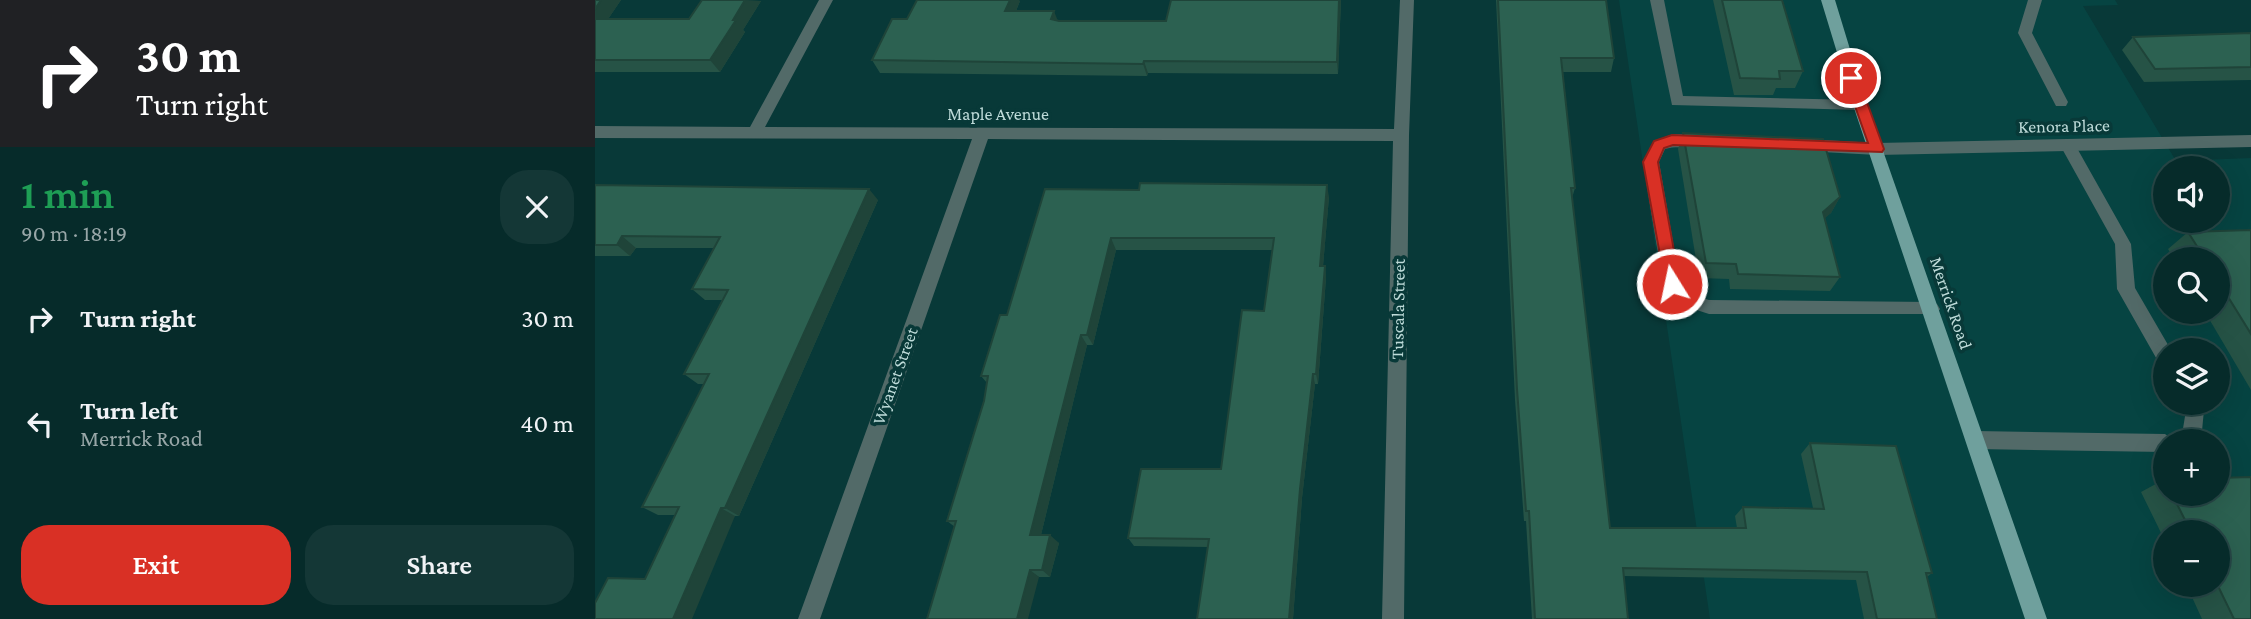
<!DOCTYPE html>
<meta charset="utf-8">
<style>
body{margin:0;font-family:"Crimson Pro",serif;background:#143736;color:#f1f3f6;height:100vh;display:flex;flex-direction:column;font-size:26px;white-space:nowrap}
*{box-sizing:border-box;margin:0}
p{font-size:23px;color:#98a7a8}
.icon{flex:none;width:38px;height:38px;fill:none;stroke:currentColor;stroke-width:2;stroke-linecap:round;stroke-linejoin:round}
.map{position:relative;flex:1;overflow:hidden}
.sheet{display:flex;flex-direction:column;background:#062b2a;width:595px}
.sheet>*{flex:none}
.hud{background:#202124;color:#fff;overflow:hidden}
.fabs{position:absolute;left:1558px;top:156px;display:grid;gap:14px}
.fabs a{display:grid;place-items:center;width:77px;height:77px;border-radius:50%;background:#062b2a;box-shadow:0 7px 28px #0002,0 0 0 2px #274747;font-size:35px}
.pin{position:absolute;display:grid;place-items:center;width:60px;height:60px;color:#fff;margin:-30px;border:4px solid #fff;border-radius:50%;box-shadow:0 2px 7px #0007}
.me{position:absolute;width:77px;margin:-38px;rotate:350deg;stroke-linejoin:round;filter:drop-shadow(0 0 5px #0008)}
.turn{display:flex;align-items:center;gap:24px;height:147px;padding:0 21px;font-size:32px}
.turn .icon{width:91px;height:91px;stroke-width:2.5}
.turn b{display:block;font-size:49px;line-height:60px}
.round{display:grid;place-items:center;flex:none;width:74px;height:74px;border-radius:28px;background:#143736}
.headline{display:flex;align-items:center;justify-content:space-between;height:119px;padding:0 21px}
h1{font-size:42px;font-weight:600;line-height:52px;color:#1e9e55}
.cta{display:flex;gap:14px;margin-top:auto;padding:14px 21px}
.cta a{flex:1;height:80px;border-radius:28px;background:#d93025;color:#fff;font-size:28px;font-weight:600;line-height:80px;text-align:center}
.cta a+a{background:#143736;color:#f1f3f6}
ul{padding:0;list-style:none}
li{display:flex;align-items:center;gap:21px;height:105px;padding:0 21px}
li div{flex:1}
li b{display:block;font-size:26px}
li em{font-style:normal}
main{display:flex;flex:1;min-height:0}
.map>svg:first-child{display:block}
.built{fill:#064442;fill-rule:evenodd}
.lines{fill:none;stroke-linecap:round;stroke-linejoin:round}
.lane{fill:#526a68;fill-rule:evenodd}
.street{fill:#526a68;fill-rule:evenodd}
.primary{fill:#6fa09d;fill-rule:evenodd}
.wall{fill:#265346}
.shaded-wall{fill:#1f4439}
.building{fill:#2c6151;stroke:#1f4439;stroke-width:2}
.route{fill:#d93025;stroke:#8d1f18;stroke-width:2}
.labels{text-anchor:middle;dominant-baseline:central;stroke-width:7;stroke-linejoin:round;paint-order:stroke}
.street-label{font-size:18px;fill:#bedbd9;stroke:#083938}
</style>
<main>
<section class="sheet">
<div class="hud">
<div class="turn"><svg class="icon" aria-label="right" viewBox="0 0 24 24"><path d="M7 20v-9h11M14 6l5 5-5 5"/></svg><div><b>30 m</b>Turn right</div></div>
</div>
<div class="headline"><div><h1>1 min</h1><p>90 m · 18:19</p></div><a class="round"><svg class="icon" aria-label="close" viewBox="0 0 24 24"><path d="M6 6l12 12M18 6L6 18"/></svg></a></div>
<ul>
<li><svg class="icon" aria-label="right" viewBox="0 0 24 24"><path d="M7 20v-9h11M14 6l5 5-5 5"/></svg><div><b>Turn right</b></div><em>30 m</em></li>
<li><svg class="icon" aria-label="left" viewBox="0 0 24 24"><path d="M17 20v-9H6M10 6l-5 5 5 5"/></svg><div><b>Turn left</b><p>Merrick Road</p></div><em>40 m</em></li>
</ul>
<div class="cta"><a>Exit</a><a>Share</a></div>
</section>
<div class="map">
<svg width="1656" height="619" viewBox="0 0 1656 619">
<rect width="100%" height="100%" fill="#083938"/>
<path class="built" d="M1024,0H1520L1523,5L1488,6L1581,161L1656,158V619H1115ZM1570,168H1622V220H1570ZM1570,259H1622V312H1570ZM1570,350H1622V402H1570ZM1570,441H1622V494H1570ZM1570,532H1622V584H1570Z"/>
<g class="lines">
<path class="lane" d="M1055,0H1069L1088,96L1265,100L1272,105L1265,110L1077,105Z
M1433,0H1447L1437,33L1473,102L1471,106H1461L1423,33Z
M1078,134L1107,135L1115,141C1106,152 1083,144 1070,149L1064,162L1085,282L1095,294L1114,300L1336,302L1342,304L1345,309L1342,314H1114L1083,304L1068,284L1048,162L1059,141Z
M1209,139L1282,143L1290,149L1282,155L1209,151L1201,145Z
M1473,139L1478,141L1536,244L1540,288L1576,350H1570V365L1564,363L1522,289L1520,244L1465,145Z
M1587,402L1607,404L1609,410L1606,441H1586L1591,410Z
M1381,431L1570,434L1579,441H1570V452L1381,449L1374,446L1371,440L1374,434Z"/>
<path class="street" d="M224,0H238L170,127L799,129L805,0H819L814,135L809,619H787L798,141L393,139L225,619H203L377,139L0,138V126L155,127Z
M1656,135V147L1282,155L1274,149L1282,143Z"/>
<path class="primary" d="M1226,0H1240L1272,105L1452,619H1430L1258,105Z"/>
</g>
<path class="wall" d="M0,0H26L13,19H94L107,0L166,1L148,30L150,32L125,72H0Z
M746,0L743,74L553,73L552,76L285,73L277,60L312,19L425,1L421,11L463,20L571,21Z
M901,0H1011L1019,58L1016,72H968L980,188L977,198L1015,528H1142L1140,516L1148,507L1218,508L1206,454L1215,443L1337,573L1332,577L1342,619H1269L1261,580L1029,576L1033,619H937L931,521H929L920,400Z
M1118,0H1187L1208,71L1200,88H1181L1178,95H1139Z
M1656,33V80L1549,82L1527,50L1538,37Z
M1088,133L1245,197L1236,213L1229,218L1245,277L1235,291L1135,289L1134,279L1104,278L1083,149Z
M0,185L283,200L144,516H140L50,579L80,515H63L47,507L109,384H103L89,374L127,300H110L97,289L119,248H41L35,256H0Z
M450,189L734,197L728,266H730L731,278L723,384H720L707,498L698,619H602L613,547L539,546L533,538L626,469L669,311L677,250H521L498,345H492L446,535L464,543L455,577H444L360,527L352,521L389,401L392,383L386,376L412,315Z
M1656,230V390L1610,312H1622V259H1579L1573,249L1593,232Z
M1570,479V494H1622L1656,619H1607L1591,584H1622V532H1570V541L1546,492Z"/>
<path class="shaded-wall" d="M6,0H26L5,31L0,26V9Z
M150,0L166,1L148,30L150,32L125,72L115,60Z
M415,0H424L425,1L416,23L410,11Z
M744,0H746L743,74L742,62Z
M459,11L464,24L456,19Z
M549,61L553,73L552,76L548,64Z
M732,185L734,197L727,278L725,266Z
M274,189L283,200L144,516L130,508Z
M1245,197L1236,213L1219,228L1228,212Z
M27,236L41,248L35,256L22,245Z
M516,238L521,250L498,345L492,335Z
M730,266L731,278L723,384L721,374Z
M486,335L492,345L444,543L435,535Z
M718,374L720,384L707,498L698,619H694L705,489Z
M126,508L140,516L97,619H78Z
M455,535L464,543L455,577L447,570Z
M435,570L444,577L433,619H422Z"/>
<path class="building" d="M0,0H6L0,9Z
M107,0H150L138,20H141L115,60H0V19H94Z
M322,0H415L410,11H459L456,19L464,21H571L576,0H744L742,62L549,61L548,64L277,60L297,19H312Z
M903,0H1011L1019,58H966L980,188H976L1015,528H1151L1148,507L1229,509L1215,443L1301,446L1337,573H1331L1342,619H1282L1272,572L1028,568L1033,619H940L934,511H931L922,389Z
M1127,0H1187L1208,71H1184L1185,79L1145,78Z
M1656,33V67L1560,69L1538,37Z
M1088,133L1228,139L1245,197L1228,212L1245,277L1143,274L1141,264L1111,263Z
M545,183L732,185L725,266H730L721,374H718L705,489L694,619H602L614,539L533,538L546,469H626L647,310L669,311L679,238H516L492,335H486L435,535H455L447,570H435L422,619H332L361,521H352L389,401L393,376H386L405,315H412L450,189L544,190Z
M0,185L274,189L130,508H126L78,619H0V603L13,578L50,579L84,507H47L114,374H89L133,290L97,289L125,237L27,236L22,245H0Z
M1656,230V334L1622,279V259H1610L1593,232Z
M1656,477V619H1639L1622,584V532H1596L1577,494H1622V478Z"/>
<path class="route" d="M1256,74L1263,78L1289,149L1287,152L1078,145L1069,148L1063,162L1085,284L1082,288H1071L1048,162L1059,141L1077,135L1273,143L1250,78Z"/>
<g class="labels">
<g class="street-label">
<text x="403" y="114">Maple Avenue</text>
<text transform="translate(1469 126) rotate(-1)">Kenora Place</text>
<text transform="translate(1356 303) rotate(71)">Merrick Road</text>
<text transform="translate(803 309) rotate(-89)">Tuscala Street</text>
<text transform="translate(300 376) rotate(-70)">Wyanet Street</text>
</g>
</g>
</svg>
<div class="fabs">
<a><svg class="icon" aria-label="sound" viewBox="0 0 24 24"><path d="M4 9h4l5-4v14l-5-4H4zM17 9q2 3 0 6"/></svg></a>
<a><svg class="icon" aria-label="search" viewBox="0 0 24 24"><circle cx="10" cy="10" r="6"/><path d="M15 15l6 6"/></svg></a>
<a><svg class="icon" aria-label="layers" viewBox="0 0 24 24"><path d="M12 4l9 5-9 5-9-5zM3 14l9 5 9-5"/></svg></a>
<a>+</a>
<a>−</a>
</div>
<div class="pin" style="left:1256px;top:78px;background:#d93025"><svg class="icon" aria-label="arrive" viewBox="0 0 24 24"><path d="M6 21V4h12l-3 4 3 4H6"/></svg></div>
<svg class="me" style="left:1077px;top:284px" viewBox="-20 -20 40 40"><circle r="17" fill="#d93025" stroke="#fff" stroke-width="3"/><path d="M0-11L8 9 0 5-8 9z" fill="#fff"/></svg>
</div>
</main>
